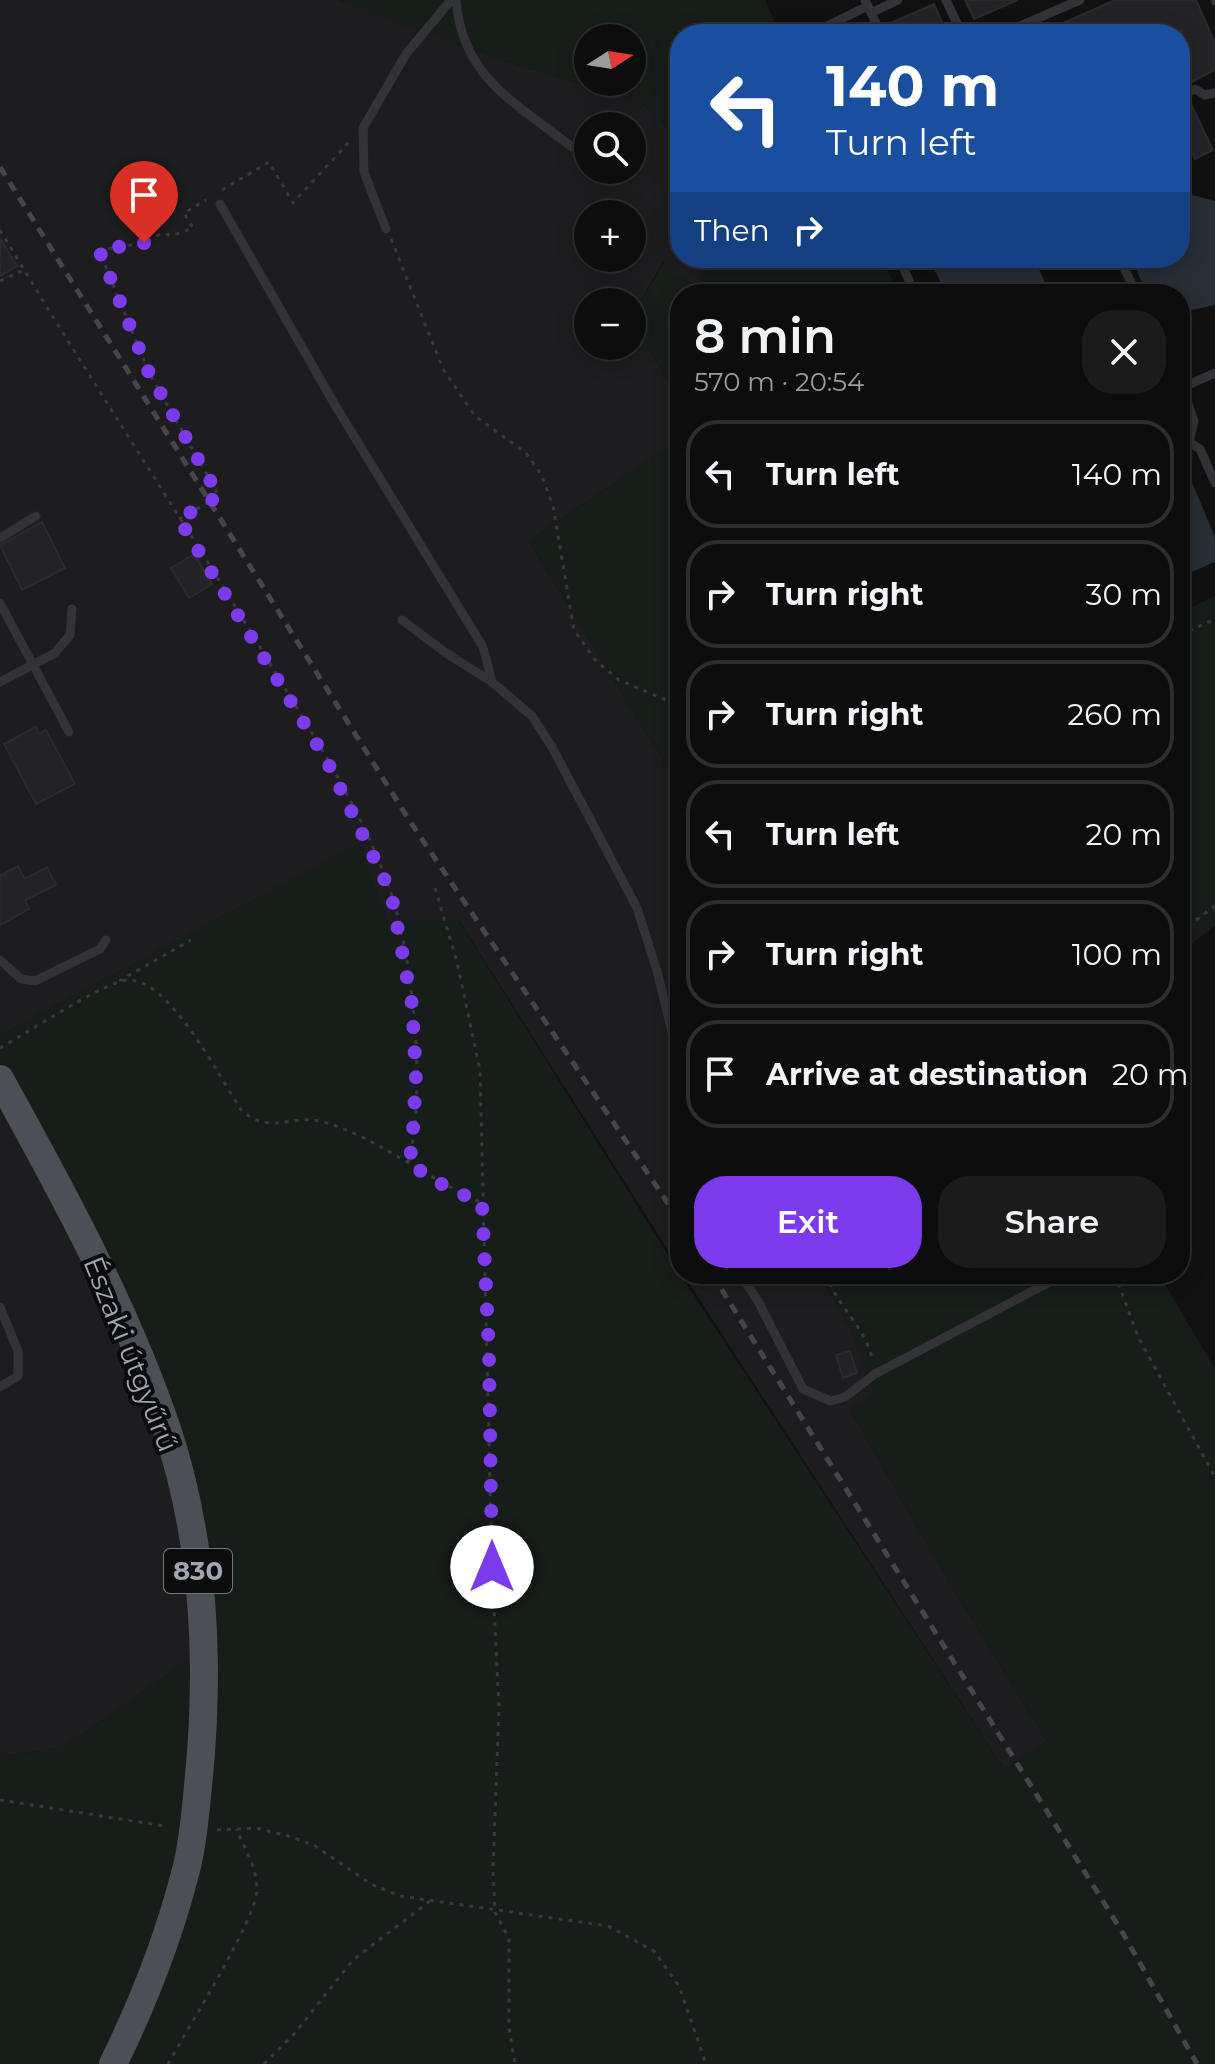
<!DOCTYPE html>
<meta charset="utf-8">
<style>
body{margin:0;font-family:Montserrat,sans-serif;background:#1b1b1c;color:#f1f3f6;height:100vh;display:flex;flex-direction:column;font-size:30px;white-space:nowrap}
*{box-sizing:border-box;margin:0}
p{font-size:26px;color:#9a9c9e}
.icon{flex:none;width:44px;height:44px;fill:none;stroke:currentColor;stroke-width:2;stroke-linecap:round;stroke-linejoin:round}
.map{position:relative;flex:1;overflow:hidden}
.panel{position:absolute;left:670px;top:284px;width:520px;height:1000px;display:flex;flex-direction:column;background:#0d0d0e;border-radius:32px;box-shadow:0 4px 20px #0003,0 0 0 2px #2d2d2e}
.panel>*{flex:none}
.banner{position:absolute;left:670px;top:24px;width:520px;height:244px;border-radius:32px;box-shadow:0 4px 20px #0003,0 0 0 2px #2d2d2e;background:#1a4fa0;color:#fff;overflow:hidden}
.needle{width:52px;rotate:78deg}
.controls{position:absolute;left:574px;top:24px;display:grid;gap:16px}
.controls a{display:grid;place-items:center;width:72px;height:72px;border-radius:50%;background:#0d0d0e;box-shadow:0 4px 20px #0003,0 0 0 2px #2d2d2e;font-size:40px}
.pin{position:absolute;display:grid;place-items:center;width:68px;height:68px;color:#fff;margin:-82px -34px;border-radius:50% 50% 50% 0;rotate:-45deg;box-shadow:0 0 8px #0007}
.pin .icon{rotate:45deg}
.me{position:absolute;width:88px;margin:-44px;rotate:0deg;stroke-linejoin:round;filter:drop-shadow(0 0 6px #0008)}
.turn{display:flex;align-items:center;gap:28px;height:168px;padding:0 24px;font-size:36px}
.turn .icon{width:104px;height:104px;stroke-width:2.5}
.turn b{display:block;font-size:56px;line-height:68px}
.then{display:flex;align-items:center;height:76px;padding:0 24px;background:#0003;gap:16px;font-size:30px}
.round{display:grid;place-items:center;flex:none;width:84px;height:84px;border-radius:32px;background:#1b1b1c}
.headline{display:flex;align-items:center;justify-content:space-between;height:136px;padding:0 24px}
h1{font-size:48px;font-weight:600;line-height:60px}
.action{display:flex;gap:16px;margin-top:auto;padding:16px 24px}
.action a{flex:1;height:92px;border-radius:32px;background:#7c3aed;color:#fff;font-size:32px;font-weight:600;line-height:92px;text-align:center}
.action a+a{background:#1b1b1c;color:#f1f3f6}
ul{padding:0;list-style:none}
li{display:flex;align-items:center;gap:24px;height:108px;margin:0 16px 12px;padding:0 8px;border:4px solid #2d2d2e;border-radius:32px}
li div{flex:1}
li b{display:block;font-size:30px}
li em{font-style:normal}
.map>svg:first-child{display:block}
.built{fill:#1d1d1f;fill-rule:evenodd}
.green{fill:#171d18;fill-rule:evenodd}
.water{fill:#272e36}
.building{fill:#242426;stroke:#2b2b2e;stroke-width:2}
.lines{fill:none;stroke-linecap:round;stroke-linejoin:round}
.path{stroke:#38393e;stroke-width:3;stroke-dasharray:4 6;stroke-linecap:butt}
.service{stroke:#323237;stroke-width:9}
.primary{stroke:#4d4f56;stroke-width:28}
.rail{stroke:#45464c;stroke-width:5;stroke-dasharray:10 8;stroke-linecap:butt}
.route{stroke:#7c3aed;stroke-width:14;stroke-dasharray:0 25.2}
.labels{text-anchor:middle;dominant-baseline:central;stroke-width:8;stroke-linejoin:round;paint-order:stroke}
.shield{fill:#0c0c0d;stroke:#747781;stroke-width:2}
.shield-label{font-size:26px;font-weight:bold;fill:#a1a5b3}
.street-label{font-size:28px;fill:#a1a5b3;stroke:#0c0c0d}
</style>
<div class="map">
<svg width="1215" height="2064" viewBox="0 0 1215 2064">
<rect width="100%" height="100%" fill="#111112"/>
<path class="built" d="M0,0H339L502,60L641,103L680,138V258H708L714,263L696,288L663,261L632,318L680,404V438L529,541L680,788V1269L458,919L388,924L359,844L0,1035ZM588,126H632V170H588ZM588,214H632V258H588ZM588,302H632V346H588Z
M0,1086L164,1431L200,1652L62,1748L0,1756Z
M683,1274H819L851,1329L874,1392L850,1410L954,1590L1047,1741L1004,1769Z"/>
<path class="green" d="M339,0H765L780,34H680V138L641,103L502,60ZM588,38H632V82H588Z
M708,258H882L898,294H680V404L632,318L664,261L696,287L714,264Z
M680,438V788L529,541Z
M1215,596V926L1180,953V613Z
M360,843L388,924L457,918L680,1274L1004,1769L1047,1741L954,1590L850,1410L873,1392L851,1329L819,1274H1159L1215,1369V2064H0V1756L62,1748L200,1652L164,1431L0,1086V1035Z"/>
<path class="water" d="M1192,195L1215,201V305L1192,310L1180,307V294C1154,294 1136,289 1136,258H1180V198Z
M929,258H1034L1050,294H946Z
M1191,480L1215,537V562L1180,577V484Z"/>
<path class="building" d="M965,0H1018L974,19Z
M1115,0H1196L1215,43V70L1180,88V34H1039Z
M934,4L947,34H893L888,24Z
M1189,100L1213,150L1195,159L1192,153L1180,159V103Z
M0,238L17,266L0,276Z
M42,522L65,568L22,590L0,545Z
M194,554L212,584L189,598L171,568Z
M36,727L39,734L46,730L75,784L36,804L4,744Z
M18,866L25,879L47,867L56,885L25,900L29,909L0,925V876Z
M850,1351L857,1373L843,1378L836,1355Z"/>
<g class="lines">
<path class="path" d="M222,190L269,162L293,203L349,142
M0,230C85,372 177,510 263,652C309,729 362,808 391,893C413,958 427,1097 408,1163
M391,239L443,369L475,416L526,453L541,474L553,506L574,630L596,661L619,680L680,706
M0,281L24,270
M179,519L219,496L149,373L99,250L144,243L160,234L174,235L193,228L184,213L206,200
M1180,635L1215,619
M435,888L457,962L480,1070L492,1567L499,1708L493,1870L495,1912L509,1939V2028L515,2064
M1180,932L1215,906
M119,981L191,940
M0,1048C25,1034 103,983 126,980C169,976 220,1079 242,1111C273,1136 291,1113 323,1122C373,1135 431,1181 482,1203
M826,1274C836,1305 865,1327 872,1358
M1115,1274L1138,1337L1215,1477
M0,1800L165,1826
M217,1830L256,1828L292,1837L315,1846L371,1884L400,1896L608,1926L654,1951L679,1986L706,2064
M168,2064C185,2032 259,1916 257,1888C256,1867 245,1848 236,1829
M264,2064L295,2033L353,1960L430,1901"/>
<path class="service" d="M456,0C462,78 516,103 572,147
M865,0L881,34
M946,0L962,34
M1215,0V1
M871,13L898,0
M827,26L868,6
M1001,34L1080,0
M1180,96L1195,89L1205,95L1215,93
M220,204L335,405L483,647L492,682
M386,229L364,172L363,128L406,54L451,0
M899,258L915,294
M1119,258L1137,294
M1180,381L1194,421L1189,442L1180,447
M1183,387L1215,373
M1189,442L1200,449L1215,483
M0,538L36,516
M0,603L69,732
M402,620L446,653L492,682L532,716L552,747L637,908L657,971L680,1065
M0,682L55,653L70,635L72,609
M0,960L21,979L35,981L100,949L106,940
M740,1274L758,1301L803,1389L831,1401L845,1397L875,1374L1065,1274
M0,1307L18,1351V1376L0,1387"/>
<path class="primary" d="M0,1079C62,1191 126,1308 167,1429C204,1541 210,1660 199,1776C196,1806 194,1837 187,1866C170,1934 144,2001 113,2064"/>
<path class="rail" d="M0,167L409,820L680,1221
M712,1274L1124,1935L1197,2064"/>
</g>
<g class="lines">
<path class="route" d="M144,243L99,250L149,373L219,496L179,519L326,759L391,893L412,1004L416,1076L412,1148L408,1163L448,1188L482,1203L489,1352L492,1567"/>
</g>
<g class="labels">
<rect class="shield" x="164" y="1549" width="68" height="44" rx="6"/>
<g class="shield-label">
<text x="198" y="1571">830</text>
</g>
<g class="street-label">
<text transform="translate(131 1354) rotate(68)">Északi útgyűrű</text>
</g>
</g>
</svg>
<div class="controls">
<a><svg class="needle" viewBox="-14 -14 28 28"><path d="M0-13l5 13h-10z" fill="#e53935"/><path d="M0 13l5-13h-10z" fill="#9a9c9e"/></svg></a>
<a><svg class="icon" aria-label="search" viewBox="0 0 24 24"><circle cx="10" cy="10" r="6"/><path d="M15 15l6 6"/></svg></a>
<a>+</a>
<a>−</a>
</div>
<div class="pin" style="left:144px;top:243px;background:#d93025"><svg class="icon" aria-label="arrive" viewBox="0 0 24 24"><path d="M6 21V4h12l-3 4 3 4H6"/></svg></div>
<svg class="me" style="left:492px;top:1567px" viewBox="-20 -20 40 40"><circle r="19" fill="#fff"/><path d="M0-13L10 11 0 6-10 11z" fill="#7c3aed"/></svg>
<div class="banner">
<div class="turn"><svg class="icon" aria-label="left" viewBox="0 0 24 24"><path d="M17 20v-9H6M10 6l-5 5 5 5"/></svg><div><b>140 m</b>Turn left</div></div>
<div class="then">Then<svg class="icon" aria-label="right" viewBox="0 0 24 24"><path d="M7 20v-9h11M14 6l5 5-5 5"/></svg></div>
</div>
<section class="panel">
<div class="headline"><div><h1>8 min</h1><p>570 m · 20:54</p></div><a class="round"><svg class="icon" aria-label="close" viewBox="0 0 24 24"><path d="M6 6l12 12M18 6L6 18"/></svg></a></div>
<ul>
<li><svg class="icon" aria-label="left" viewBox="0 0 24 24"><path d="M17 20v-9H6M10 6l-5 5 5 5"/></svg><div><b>Turn left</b></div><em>140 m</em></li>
<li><svg class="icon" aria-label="right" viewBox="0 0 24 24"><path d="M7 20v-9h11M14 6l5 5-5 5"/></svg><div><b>Turn right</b></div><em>30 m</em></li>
<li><svg class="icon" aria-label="right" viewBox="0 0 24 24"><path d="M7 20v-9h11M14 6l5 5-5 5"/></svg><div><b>Turn right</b></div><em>260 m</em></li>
<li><svg class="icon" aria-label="left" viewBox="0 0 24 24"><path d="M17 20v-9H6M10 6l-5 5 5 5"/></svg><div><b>Turn left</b></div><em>20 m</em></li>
<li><svg class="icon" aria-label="right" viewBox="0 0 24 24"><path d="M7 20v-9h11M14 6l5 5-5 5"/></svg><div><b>Turn right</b></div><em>100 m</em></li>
<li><svg class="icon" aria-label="arrive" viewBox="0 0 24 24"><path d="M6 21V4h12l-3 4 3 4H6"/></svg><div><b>Arrive at destination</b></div><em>20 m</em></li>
</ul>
<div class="action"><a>Exit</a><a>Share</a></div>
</section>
</div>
